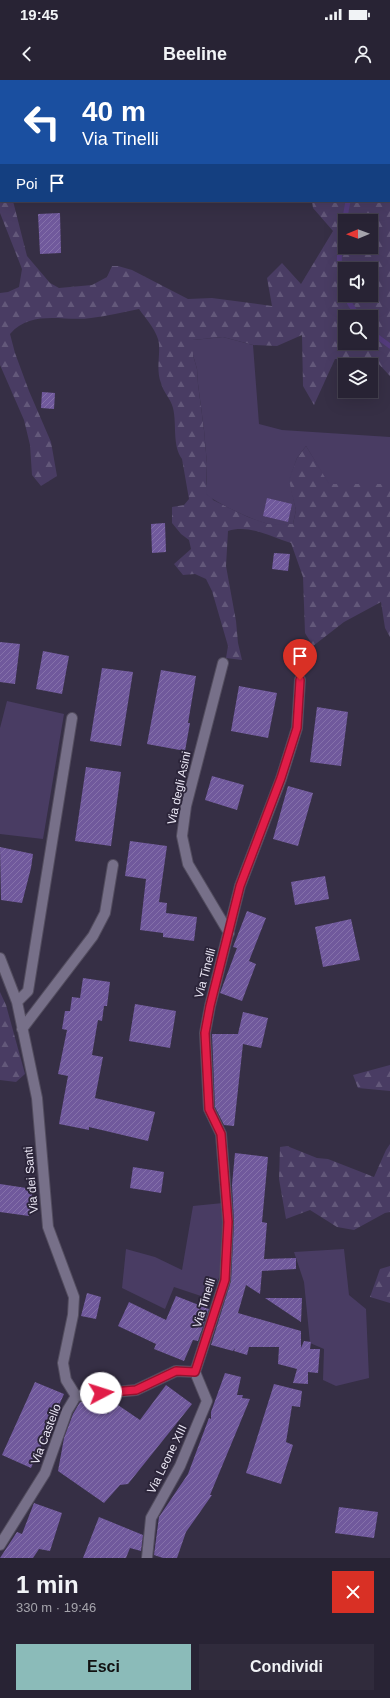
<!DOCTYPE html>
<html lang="it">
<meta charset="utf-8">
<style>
body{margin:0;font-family:Arial,sans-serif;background:#302b3c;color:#f1f3f6;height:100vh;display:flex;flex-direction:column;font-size:15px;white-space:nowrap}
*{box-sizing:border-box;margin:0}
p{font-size:13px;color:#a5a4ac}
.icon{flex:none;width:22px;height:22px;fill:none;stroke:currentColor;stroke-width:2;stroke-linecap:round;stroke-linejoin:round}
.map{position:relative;height:1478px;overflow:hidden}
.panel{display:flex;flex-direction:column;background:#282334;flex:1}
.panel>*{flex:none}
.guide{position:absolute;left:0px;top:0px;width:390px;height:122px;box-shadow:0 4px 16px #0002,0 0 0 1px #44404f;background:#1a4fa0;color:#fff;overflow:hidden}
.needle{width:26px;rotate:269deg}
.fabs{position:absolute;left:338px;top:134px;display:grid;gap:8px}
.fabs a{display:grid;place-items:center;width:40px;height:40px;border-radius:0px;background:#282334;box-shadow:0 4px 16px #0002,0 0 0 1px #44404f;font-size:20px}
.pin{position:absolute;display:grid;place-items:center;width:34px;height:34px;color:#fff;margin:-41px -17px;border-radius:50% 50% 50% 0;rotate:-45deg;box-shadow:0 0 4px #0007}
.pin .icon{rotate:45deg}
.me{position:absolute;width:44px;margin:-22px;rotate:85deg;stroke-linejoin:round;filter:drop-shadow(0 0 3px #0008)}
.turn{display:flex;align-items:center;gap:14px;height:84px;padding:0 16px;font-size:18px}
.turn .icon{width:52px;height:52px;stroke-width:2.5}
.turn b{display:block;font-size:28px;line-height:34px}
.then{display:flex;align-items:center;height:38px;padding:0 16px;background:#0003;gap:8px;font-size:15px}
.round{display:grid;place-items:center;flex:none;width:42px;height:42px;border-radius:0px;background:#302b3c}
.overview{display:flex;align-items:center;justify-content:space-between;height:68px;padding:0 16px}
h1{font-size:24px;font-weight:700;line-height:30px}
.action{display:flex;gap:8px;margin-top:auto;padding:8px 16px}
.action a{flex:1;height:46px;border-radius:0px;background:#8bbbb9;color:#111;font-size:16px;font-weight:700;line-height:46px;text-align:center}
.action a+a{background:#302b3c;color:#f1f3f6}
.status{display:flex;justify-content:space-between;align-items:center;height:28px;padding:0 20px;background:#282334;direction:ltr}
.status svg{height:11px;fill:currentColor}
header{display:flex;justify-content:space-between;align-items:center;height:52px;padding:0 16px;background:#282334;font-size:18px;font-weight:700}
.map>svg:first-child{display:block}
.forest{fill:url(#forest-firs);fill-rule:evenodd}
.green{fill:#493c63}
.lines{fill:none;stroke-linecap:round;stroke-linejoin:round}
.stream{stroke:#543c7d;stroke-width:5}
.building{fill:url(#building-hatch)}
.street-casing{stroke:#534d5f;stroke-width:12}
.street{stroke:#777089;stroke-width:10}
.route-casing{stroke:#92132f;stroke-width:10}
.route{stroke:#e11d48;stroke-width:7}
.labels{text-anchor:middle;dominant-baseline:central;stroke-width:4;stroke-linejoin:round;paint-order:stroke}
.street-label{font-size:12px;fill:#eae6f4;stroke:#2c253a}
</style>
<div class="status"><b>19:45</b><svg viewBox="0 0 49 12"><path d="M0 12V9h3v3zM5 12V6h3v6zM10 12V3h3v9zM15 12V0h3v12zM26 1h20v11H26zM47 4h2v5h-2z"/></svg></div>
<header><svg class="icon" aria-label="back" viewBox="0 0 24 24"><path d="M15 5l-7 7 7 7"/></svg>Beeline<svg class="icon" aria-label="person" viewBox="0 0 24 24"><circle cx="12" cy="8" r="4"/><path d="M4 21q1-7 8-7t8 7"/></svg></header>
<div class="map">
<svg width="390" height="1478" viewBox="0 0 390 1478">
<defs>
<pattern id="forest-firs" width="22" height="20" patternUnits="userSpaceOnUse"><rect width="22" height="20" fill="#493c63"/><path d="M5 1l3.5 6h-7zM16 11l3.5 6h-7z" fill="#63587a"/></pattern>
<pattern id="building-hatch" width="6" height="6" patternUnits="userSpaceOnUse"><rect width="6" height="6" fill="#70599c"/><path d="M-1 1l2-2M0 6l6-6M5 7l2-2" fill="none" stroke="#8571aa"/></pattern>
</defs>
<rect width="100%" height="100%" fill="#362f45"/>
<path class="forest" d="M0,0H390V296L375,280L335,279L314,325L303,306L302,255L277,266L253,265L223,257L193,260V275L197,289L198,304L204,350L207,384L206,404L213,420L248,437L269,444H293L296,430L288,400L297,378L306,366L330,404H390V557L385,548L381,522L344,542L313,566L305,553L303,497L291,463C271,457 249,444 228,451L226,486L236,541L238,563L242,580L226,578L228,566L212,511L206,499L195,494L183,495L174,484L191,469L189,460L181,454L172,443V427L184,425L189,419L182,379C172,365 177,344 173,328C171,319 163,312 161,303C156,290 160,277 159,264C158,252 146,239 139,229C123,232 107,236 91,238C63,242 32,229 10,254L15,273L29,311L51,362L57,396L41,406L32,395L30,365L24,340L0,285V213L8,212L19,207L22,189L0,133ZM1,1H389V121H312L313,128L333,151L301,204L282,183L267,198L272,226L212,218L188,219L132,190L118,186H112L107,197L92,205L59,208L50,203L27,176L13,121H1ZM345,141H371V167H345ZM345,189H371V215H345ZM345,237H371V263H345Z
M0,912L6,925L25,994L16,1002L0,1000Z
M390,985V1011L358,1008L353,995Z
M390,1064V1132L385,1133L354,1150L337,1147L310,1130L286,1139L279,1099L280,1067L287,1066L317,1078L328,1079L374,1097L386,1070Z
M390,1186V1223L370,1217L380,1189Z"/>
<path class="green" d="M223,257L253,265L259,344L282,350L390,357V404H329L306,366L297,378L289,400L296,430L293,444C285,444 276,445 268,444C252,440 218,424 206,414L207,384L204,350L198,304L197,289L193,275V260Z
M7,621L64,634L43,759L0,754V648Z
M223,1123L220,1195L210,1219L174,1207L165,1229L122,1208L126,1169L155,1177L182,1190L193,1126Z
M344,1169L349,1215L366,1229L369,1298L336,1306L323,1300L324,1269L310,1263L304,1202L294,1172Z"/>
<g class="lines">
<path class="stream" d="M135,0L138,1
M348,0L349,1
M389,42H390
M345,213C333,184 343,151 348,121
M346,215L350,224L359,237
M371,252L390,266"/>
</g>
<path class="building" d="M60,133L61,173L40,174L38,134Z
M42,312L55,313L54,329L41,328Z
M267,418L292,424L288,442L263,436Z
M165,443L166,472L152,473L151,444Z
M274,473L290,474L288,491L272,489Z
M0,562L20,564L15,604L0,602Z
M43,571L69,576L62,614L36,609Z
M102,588L133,592L121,666L90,661Z
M161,590L196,596L188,643H190L185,671L147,664Z
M239,606L277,613L268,658L231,651Z
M317,627L348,632L341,686L310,682Z
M86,687L121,692L111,766L75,761Z
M212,696L244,705L237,730L205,720Z
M288,706L313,713L298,766L273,759Z
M130,761L167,766L159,822L167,823L166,833L197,837L194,861L163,857V853L140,850L146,799L125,796Z
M0,767L33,774L31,788L22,823L1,820Z
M325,796L329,819L295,825L291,802Z
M247,831L266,838L249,881L256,884L242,921L220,913L237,868L233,867Z
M351,839L360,880L323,887L315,847Z
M83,898L110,902L107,926H104L102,941L98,940L92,975L103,977L95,1018L155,1032L148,1061L89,1047V1050L59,1044L68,996L58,994L67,950L62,949L65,931H70L72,917L80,918Z
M135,924L176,931L170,968L129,961Z
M243,932L268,938L261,968L243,964L234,1046L224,1045L215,1027L212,954H238Z
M235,1073L268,1077L262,1142L267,1143L264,1179L296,1178V1189L262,1191L260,1214L246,1205L238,1233L301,1251V1268L304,1261L311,1262L310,1269H320L318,1293L308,1292V1304L293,1303L297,1289L278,1284L279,1267H249L247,1275L234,1271L235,1268L233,1271L211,1265L231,1201L234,1142L232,1105Z
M133,1087L164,1092L161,1113L130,1108Z
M0,1104L33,1109L29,1136L0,1132Z
M87,1213L101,1217L96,1239L81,1236Z
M176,1216L209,1229L198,1261L193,1260L184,1281L154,1269L156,1264L118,1246L129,1222L166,1240Z
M265,1218H302L301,1242Z
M225,1293L241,1297L237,1315H243L242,1318L250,1319L210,1415H212L186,1452L177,1478H163L154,1475L159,1437L188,1394L209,1338L211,1339V1332Z
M35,1302L64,1314L31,1388L2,1375Z
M274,1304L302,1311L300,1327L292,1326L286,1362L293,1365L281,1404L246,1393Z
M166,1305L192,1324L128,1404L120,1405L104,1423L58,1391L64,1358L73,1334L80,1322L93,1321L108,1334L115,1323L140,1340Z
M34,1423L62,1433L50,1471L39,1469L33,1478H0L17,1452L22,1454Z
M339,1427L378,1432L374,1458L335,1453Z
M99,1437L143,1455L141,1471L130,1468L126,1478H83Z"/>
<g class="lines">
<g class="street-casing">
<path id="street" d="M223,583L186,726L182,756L188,784L229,853
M0,878L17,922L37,1018L48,1147L74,1217L73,1235L63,1283L66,1300L76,1316
M17,922L28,911L72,638
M22,949L93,856L105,833L113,785
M195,1292L225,1200L228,1142L221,1054L209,1029L205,953L210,926L240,806L281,699L297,648L300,600
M0,1465L45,1393L67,1331L76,1316L136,1310L176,1291L195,1292
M147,1478L151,1438L180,1386L207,1321L195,1292"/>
</g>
<use href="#street" class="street"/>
</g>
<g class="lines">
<g class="route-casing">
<path id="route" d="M101,1313L136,1310L176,1291L195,1292L225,1200L228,1142L221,1054L209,1029L205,953L210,926L240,806L281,698L297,648L300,600"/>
</g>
<use href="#route" class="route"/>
</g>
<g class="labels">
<g class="street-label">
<text transform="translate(179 708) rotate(-78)">Via degli Asini</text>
<text transform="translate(205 893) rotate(-75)">Via Tinelli</text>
<text transform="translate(31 1100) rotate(-95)">Via dei Santi</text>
<text transform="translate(204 1223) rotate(-73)">Via Tinelli</text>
<text transform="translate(46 1354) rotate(-69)">Via Castello</text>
<text transform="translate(167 1379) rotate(-64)">Via Leone XIII</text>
</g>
</g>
</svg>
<div class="fabs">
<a><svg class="needle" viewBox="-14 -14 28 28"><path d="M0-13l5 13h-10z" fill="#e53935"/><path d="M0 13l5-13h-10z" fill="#a5a4ac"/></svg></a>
<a><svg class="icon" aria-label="sound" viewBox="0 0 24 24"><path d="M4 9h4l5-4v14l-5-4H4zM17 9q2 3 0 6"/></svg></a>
<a><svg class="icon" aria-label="search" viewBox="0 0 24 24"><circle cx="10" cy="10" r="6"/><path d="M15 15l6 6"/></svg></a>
<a><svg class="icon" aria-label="layers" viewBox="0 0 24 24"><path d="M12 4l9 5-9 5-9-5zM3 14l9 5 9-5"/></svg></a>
</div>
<div class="pin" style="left:300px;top:600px;background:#d93025"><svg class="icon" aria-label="arrive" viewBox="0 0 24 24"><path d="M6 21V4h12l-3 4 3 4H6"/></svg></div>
<svg class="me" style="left:101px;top:1313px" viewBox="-20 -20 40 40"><circle r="19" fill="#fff"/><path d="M0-13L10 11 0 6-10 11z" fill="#e11d48"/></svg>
<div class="guide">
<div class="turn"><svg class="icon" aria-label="left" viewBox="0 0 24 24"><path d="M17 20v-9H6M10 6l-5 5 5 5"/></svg><div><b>40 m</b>Via Tinelli</div></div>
<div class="then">Poi<svg class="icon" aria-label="arrive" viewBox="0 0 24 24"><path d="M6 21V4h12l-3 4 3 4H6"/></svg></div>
</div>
</div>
<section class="panel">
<div class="overview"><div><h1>1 min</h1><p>330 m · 19:46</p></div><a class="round" style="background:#d93025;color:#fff"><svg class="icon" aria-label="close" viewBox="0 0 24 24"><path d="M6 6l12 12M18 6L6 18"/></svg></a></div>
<div class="action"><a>Esci</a><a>Condividi</a></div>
</section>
